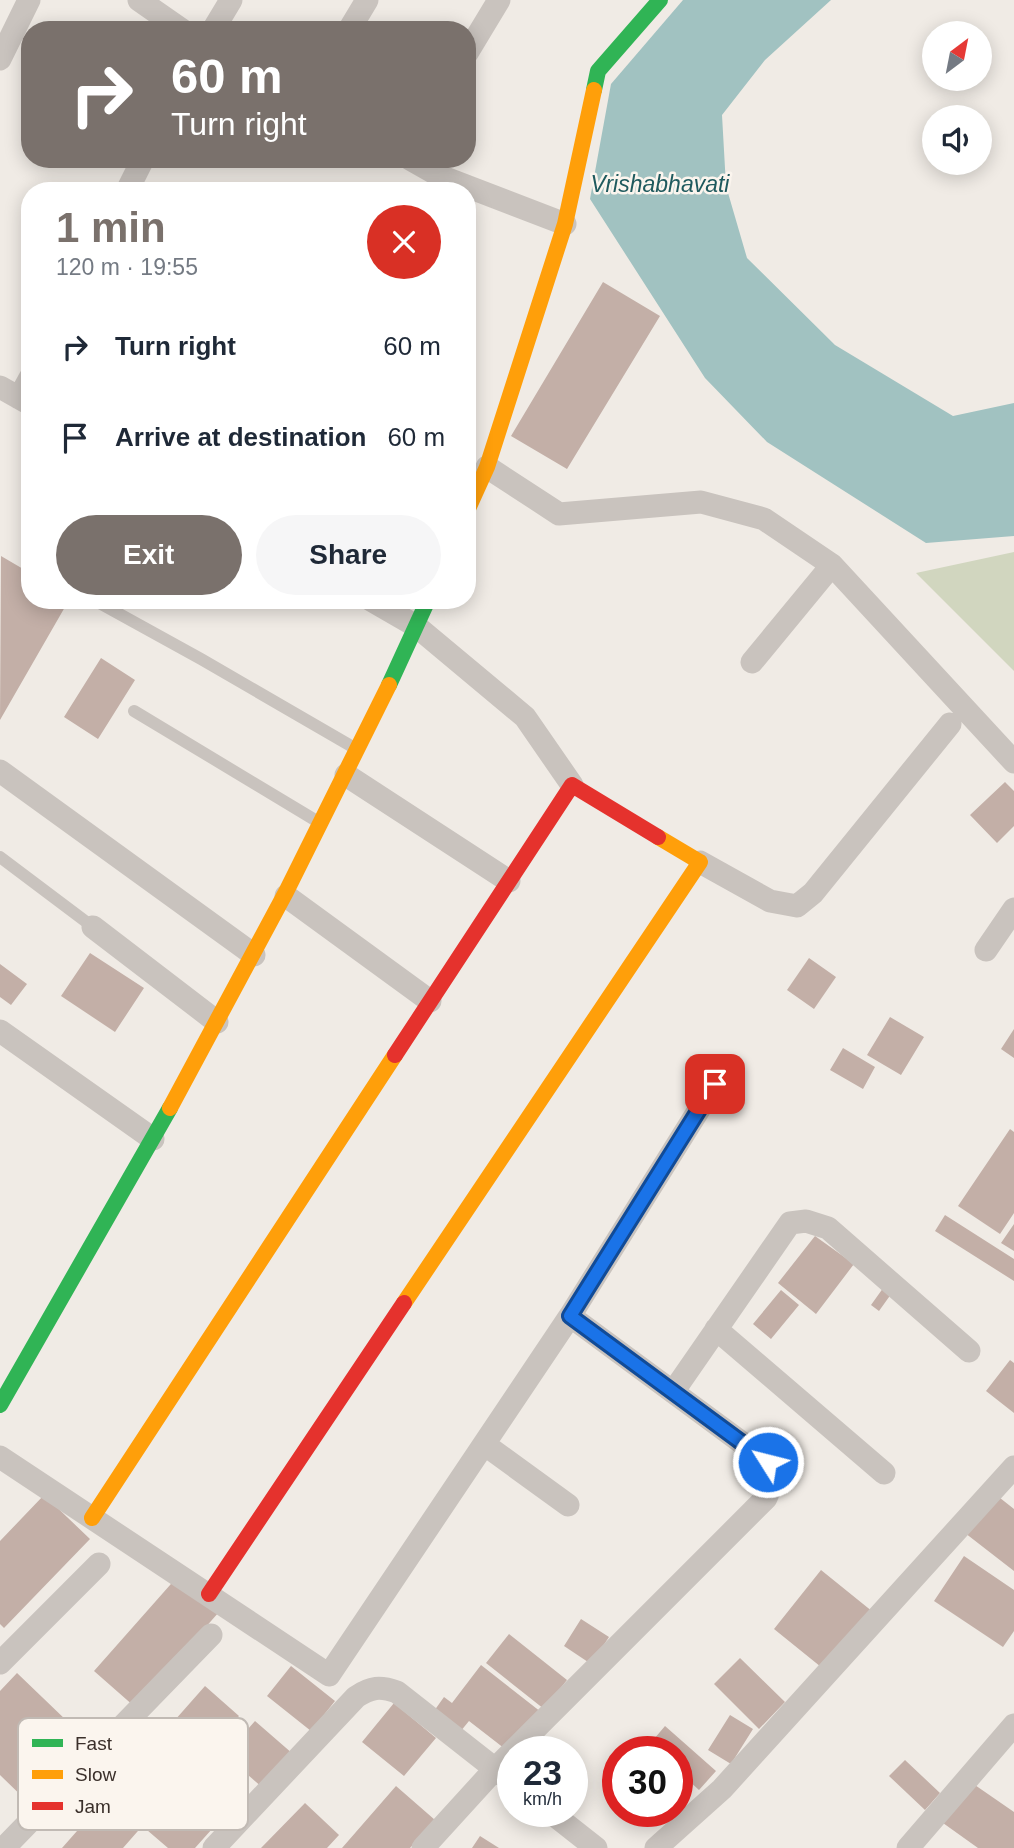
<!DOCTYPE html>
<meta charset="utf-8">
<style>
body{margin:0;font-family:Arial,sans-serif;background:#f6f6f7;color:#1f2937;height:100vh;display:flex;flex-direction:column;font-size:26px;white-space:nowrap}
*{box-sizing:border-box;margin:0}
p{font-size:23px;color:#747a83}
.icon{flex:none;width:38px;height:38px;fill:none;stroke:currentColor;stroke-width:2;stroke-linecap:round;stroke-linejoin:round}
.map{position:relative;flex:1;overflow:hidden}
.sheet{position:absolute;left:21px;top:182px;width:455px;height:427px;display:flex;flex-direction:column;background:#fff;border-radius:28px;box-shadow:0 4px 18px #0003}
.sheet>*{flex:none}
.hud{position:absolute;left:21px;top:21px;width:455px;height:147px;border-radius:28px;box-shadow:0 4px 18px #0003;background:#7a716c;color:#fff;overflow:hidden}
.needle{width:46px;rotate:32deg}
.controls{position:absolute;left:922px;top:21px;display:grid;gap:14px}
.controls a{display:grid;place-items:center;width:70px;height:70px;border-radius:50%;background:#fff;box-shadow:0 4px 18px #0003;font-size:35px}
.speed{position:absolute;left:497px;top:1736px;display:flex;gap:14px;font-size:35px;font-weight:700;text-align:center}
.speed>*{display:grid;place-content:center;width:91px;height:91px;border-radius:50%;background:#fff;box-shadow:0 4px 18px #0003;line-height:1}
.speed small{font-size:18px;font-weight:400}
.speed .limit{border:10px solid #d22;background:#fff;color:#111}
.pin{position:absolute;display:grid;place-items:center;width:60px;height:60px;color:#fff;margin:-30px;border-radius:14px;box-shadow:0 4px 10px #0006}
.me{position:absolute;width:77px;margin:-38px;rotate:306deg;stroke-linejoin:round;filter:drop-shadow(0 0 5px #0008)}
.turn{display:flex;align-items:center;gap:24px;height:147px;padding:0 35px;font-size:32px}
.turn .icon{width:91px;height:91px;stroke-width:2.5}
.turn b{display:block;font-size:49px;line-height:60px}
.round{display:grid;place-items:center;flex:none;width:74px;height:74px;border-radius:37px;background:#f6f6f7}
.head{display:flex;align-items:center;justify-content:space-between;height:119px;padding:0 35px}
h1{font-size:42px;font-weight:800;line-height:52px;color:#7a716c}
.cta{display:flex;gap:14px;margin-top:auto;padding:14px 35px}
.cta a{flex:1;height:80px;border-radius:42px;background:#7a716c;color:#fff;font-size:28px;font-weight:800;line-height:80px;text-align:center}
.cta a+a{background:#f6f6f7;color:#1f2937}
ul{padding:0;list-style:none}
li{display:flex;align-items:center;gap:21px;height:91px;padding:0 35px}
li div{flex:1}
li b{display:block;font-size:26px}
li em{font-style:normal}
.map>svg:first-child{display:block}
.green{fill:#d1d6bf}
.water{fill:#a1c2c1}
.building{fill:#c3afa7}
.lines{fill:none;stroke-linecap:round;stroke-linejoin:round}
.lane{stroke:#c9c3be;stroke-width:12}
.street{stroke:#c9c3be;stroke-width:23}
.fast{stroke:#30b455;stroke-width:16}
.slow{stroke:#ff9f0a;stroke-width:16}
.jam{stroke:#e5322d;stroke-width:16}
.route-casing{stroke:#114b97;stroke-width:18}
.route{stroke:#1a73e8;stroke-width:12}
.labels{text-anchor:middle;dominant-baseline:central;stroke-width:5;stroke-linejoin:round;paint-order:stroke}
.water-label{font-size:23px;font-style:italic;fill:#1f5a5e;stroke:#fbf5ee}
.key{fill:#fbf5ee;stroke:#c1bab4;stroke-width:2}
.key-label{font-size:19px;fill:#3b302b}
</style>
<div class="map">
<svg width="1014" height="1848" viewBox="0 0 1014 1848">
<rect width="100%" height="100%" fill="#f0ebe5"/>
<path class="green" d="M1014,552V671L916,573Z"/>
<path class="water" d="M683,0H831L765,60L722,115L726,186L747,258L835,345L953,416L1014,403V536L926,543L767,442L705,378L590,199L611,84Z"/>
<path class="building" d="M603,282L660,316L567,469L511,436Z
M1,556L30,573V600H69L0,720Z
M101,658L135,680L98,739L64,717Z
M1005,782L1014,791V826L997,843L970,815Z
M90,953L144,988L115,1032L61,996Z
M809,958L836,977L814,1009L787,990Z
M0,964L27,984L11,1005L0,997Z
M890,1017L924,1037L901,1075L867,1055Z
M1014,1029V1058L1001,1049Z
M843,1048L875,1067L863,1089L830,1070Z
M1010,1129L1014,1132V1213L1000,1234L958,1206Z
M945,1215L1014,1259V1281L935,1231Z
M1014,1224V1251L1001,1243Z
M815,1236L854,1264L816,1314L778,1283Z
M886,1284L894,1290L879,1311L871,1305Z
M781,1290L799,1305L771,1339L753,1324Z
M1010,1360L1014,1363V1413L986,1391Z
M995,1494L1014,1509V1571L965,1533Z
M44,1495L90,1539L4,1628L0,1624V1541Z
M964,1556L1014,1590V1631L1003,1647L934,1601Z
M821,1570L873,1612L826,1671L774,1629Z
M178,1576L219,1612L135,1707L94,1671Z
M581,1619L609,1637L591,1664L564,1646Z
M509,1634L567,1680L544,1709L486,1663Z
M740,1658L785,1702L759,1729L714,1684Z
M481,1665L541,1712L509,1752L469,1721L460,1732L434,1711L444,1697L452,1703Z
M291,1666L335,1701L311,1731L267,1696Z
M17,1673L93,1746L34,1808L0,1775V1691Z
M205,1686L239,1716L123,1848H62Z
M394,1703L436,1738L404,1776L362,1742Z
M730,1715L753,1729L731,1764L708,1750Z
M255,1721L293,1754L263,1788L225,1755Z
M665,1726L716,1771L699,1790L677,1770V1752H656L649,1745Z
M905,1760L940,1793L925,1810L889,1776Z
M194,1778L229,1810L195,1848H168L147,1830Z
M972,1783L1014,1812V1848H978L943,1823Z
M396,1786L435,1820L410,1848H342Z
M305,1803L339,1835L327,1848H261Z
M480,1836L499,1848H472Z"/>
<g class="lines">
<path class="lane" d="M94,600L201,659L358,750
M134,711L320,823
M0,857L93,927"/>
<path class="street" d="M139,0L182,30
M213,30L231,0
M349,30L367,0
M467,53L499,0
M0,59L29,0
M410,159L440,176L565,224
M127,191L143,159
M0,387L30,404
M19,398L30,378
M487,467L559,514L701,502L764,519L832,565L1014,762
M371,600L416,626L525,717L572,785
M752,662L832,565
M0,771L254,955
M346,775L509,881
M700,862L770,901L797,906L813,893L950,724
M286,896L430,1001
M93,927L217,1022
M986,950L1014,909
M0,1031L153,1139
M716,1329L884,1473
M673,1392L790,1223L806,1221L828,1228L969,1351
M484,1444L568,1505
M0,1457L329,1675L570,1316L715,1084
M0,1663L99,1564
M549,1811L596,1848
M4,1848L211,1635
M214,1848L356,1697C371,1687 380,1686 397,1692L513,1783
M423,1848L495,1769L766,1498L775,1477L768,1462L570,1316
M656,1848L722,1789L1014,1467
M908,1848L1014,1725"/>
<path class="fast" d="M594,90L598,71L660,0
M389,685L428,600
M0,1405L170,1108"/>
<path class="slow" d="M467,511L487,467L565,224L594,90
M170,1108L286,892L389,685
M404,1303L700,862L658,837
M92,1518L395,1055"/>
<path class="jam" d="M395,1055L572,785L658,837
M209,1594L404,1303"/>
</g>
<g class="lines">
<g class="route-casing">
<path id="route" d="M715,1084L570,1316L768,1462"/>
</g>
<use href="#route" class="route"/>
</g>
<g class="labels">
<g class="water-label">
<text x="660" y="184">Vrishabhavati</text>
</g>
</g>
<rect x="18" y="1718" width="230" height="112" rx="10" class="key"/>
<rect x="32" y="1739" width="31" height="8" fill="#30b455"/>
<rect x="32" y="1770" width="31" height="9" fill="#ff9f0a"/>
<rect x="32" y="1802" width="31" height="8" fill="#e5322d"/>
<g class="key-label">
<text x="75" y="1750">Fast</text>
<text x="75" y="1781">Slow</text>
<text x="75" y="1813">Jam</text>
</g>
</svg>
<div class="controls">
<a><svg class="needle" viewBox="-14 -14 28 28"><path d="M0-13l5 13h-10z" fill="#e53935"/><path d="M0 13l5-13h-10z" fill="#747a83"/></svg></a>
<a><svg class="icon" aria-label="sound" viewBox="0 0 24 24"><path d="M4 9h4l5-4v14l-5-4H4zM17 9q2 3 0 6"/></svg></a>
</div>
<div class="speed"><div>23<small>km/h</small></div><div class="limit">30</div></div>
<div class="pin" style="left:715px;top:1084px;background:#d93025"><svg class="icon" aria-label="arrive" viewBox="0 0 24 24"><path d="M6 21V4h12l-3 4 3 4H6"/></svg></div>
<svg class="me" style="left:768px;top:1462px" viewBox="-20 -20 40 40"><circle r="17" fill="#1a73e8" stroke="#fff" stroke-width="3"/><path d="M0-11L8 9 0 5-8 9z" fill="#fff"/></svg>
<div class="hud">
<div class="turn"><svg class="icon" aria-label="right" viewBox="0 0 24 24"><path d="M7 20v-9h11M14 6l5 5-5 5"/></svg><div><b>60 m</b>Turn right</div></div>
</div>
<section class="sheet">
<div class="head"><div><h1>1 min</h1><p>120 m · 19:55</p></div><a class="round" style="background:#d93025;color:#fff"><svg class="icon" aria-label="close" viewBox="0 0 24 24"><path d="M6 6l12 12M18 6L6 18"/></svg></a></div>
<ul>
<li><svg class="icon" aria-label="right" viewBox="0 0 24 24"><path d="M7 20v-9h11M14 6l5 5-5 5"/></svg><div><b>Turn right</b></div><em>60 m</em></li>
<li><svg class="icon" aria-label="arrive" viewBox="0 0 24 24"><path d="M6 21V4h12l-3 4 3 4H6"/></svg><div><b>Arrive at destination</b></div><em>60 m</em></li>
</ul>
<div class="cta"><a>Exit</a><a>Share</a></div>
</section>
</div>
